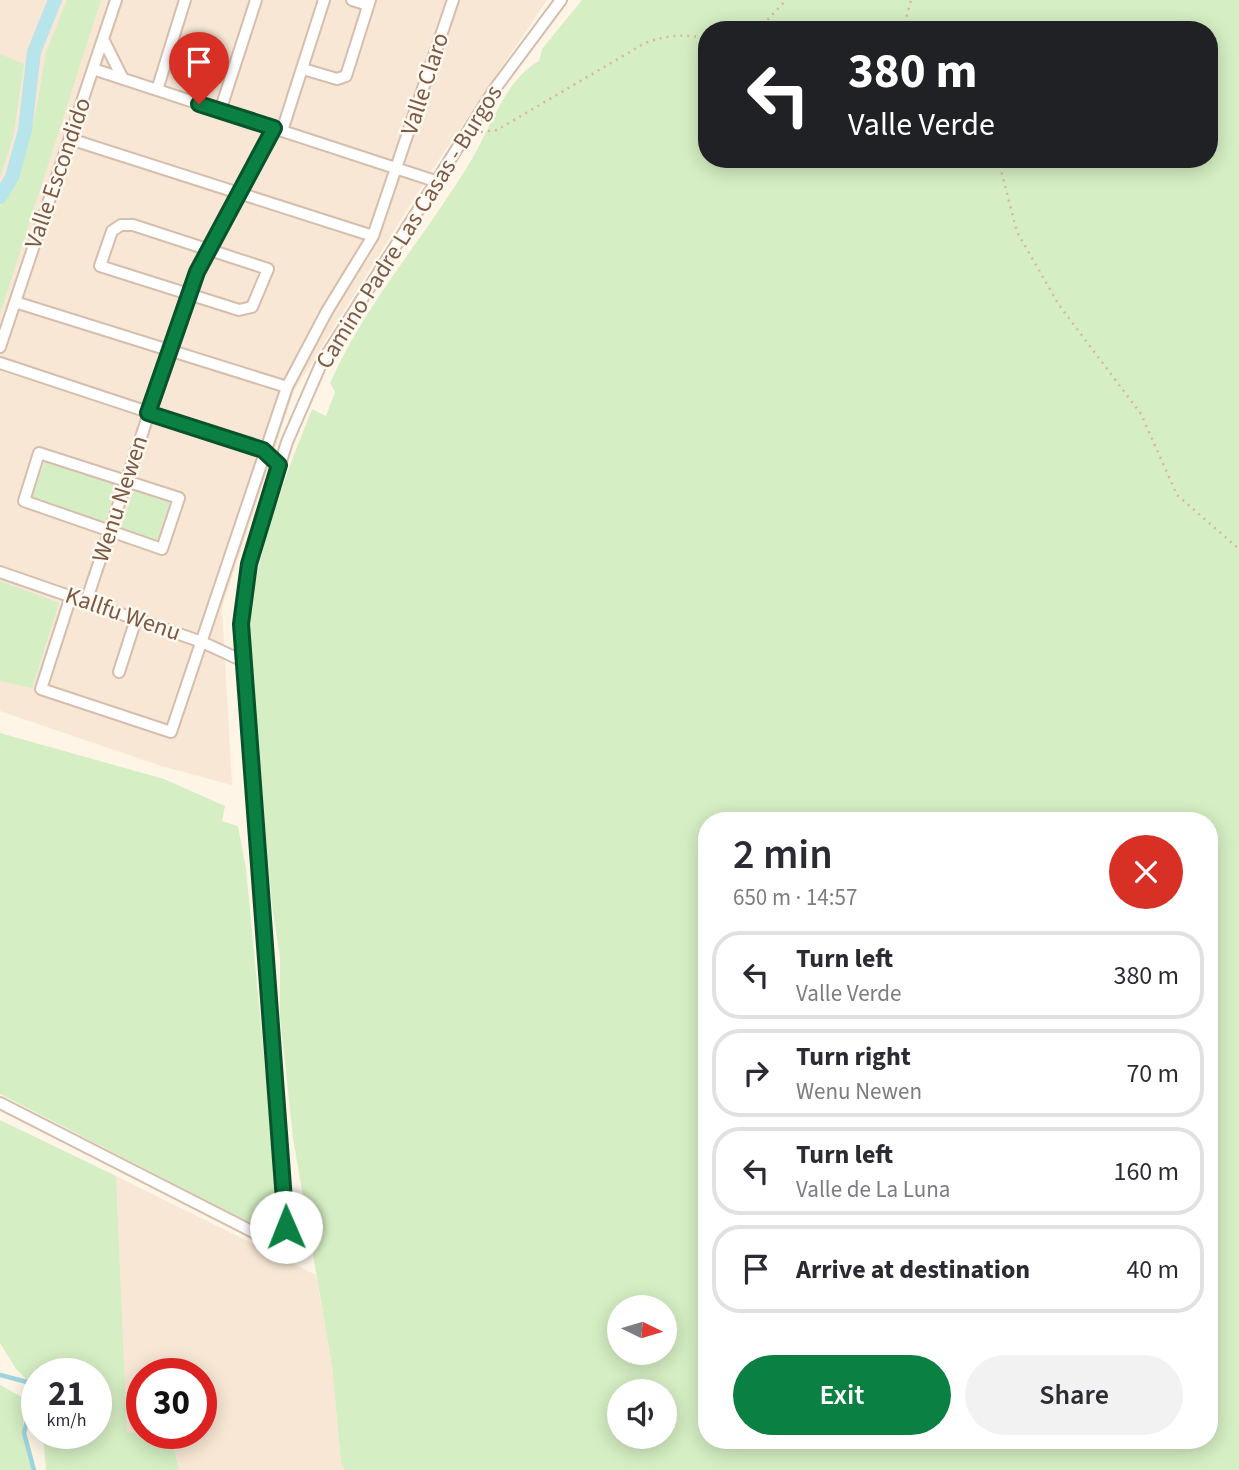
<!DOCTYPE html>
<meta charset="utf-8">
<style>
body{margin:0;font-family:"Source Sans 3",sans-serif;background:#f2f2f3;color:#2b2b33;height:100vh;display:flex;flex-direction:column;font-size:26px;white-space:nowrap}
*{box-sizing:border-box;margin:0}
p{font-size:23px;color:#7c7c81}
.icon{flex:none;width:38px;height:38px;fill:none;stroke:currentColor;stroke-width:2;stroke-linecap:round;stroke-linejoin:round}
.map{position:relative;flex:1;overflow:hidden}
.side{position:absolute;left:698px;top:812px;width:520px;height:637px;display:flex;flex-direction:column;background:#fff;border-radius:28px;box-shadow:0 4px 18px #0003}
.side>*{flex:none}
.top-card{position:absolute;left:698px;top:21px;width:520px;height:147px;border-radius:28px;box-shadow:0 4px 18px #0003;background:#202124;color:#fff;overflow:hidden}
.needle{width:46px;rotate:95deg}
.tools{position:absolute;left:607px;top:1295px;display:grid;gap:14px}
.tools a{display:grid;place-items:center;width:70px;height:70px;border-radius:50%;background:#fff;box-shadow:0 4px 18px #0003;font-size:35px}
.speed{position:absolute;left:21px;top:1358px;display:flex;gap:14px;font-size:35px;font-weight:700;text-align:center}
.speed>*{display:grid;place-content:center;width:91px;height:91px;border-radius:50%;background:#fff;box-shadow:0 4px 18px #0003;line-height:1}
.speed small{font-size:18px;font-weight:400}
.speed .limit{border:10px solid #d22;background:#fff;color:#111}
.pin{position:absolute;display:grid;place-items:center;width:60px;height:60px;color:#fff;margin:-72px -30px;border-radius:50% 50% 50% 0;rotate:-45deg;box-shadow:0 0 7px #0007}
.pin .icon{rotate:45deg}
.me{position:absolute;width:77px;margin:-38px;rotate:359deg;stroke-linejoin:round;filter:drop-shadow(0 0 5px #0008)}
.turn{display:flex;align-items:center;gap:24px;height:147px;padding:0 35px;font-size:32px}
.turn .icon{width:91px;height:91px;stroke-width:2.5}
.turn b{display:block;font-size:49px;line-height:60px}
.round{display:grid;place-items:center;flex:none;width:74px;height:74px;border-radius:37px;background:#f2f2f3}
.summary{display:flex;align-items:center;justify-content:space-between;height:119px;padding:0 35px}
h1{font-size:42px;font-weight:600;line-height:52px}
.button{display:flex;gap:14px;margin-top:auto;padding:14px 35px}
.button a{flex:1;height:80px;border-radius:42px;background:#0b8043;color:#fff;font-size:28px;font-weight:600;line-height:80px;text-align:center}
.button a+a{background:#f2f2f3;color:#2b2b33}
ul{padding:0;list-style:none}
li{display:flex;align-items:center;gap:21px;height:88px;margin:0 14px 10px;padding:0 21px;border:4px solid #e1e1e2;border-radius:28px}
li div{flex:1}
li b{display:block;font-size:26px}
li em{font-style:normal}
.map>svg:first-child{display:block}
.residential{fill:#f7e7d4;fill-rule:evenodd}
.green{fill:#d5eec3;fill-rule:evenodd}
.lines{fill:none;stroke-linecap:round;stroke-linejoin:round}
.stream{stroke:#9dd5de;stroke-width:4.5}
.canal{stroke:#b8e4eb;stroke-width:14}
.minor-casing{stroke:#d5bead;stroke-width:14}
.path{stroke:#ddb59d;stroke-width:2.5;stroke-dasharray:2 5;stroke-linecap:butt}
.minor{stroke:#fff;stroke-width:10}
.route-casing{stroke:#07532c;stroke-width:18}
.route{stroke:#0b8043;stroke-width:12}
.labels{text-anchor:middle;dominant-baseline:central;stroke-width:5;stroke-linejoin:round;paint-order:stroke}
.street-label{font-size:24px;fill:#7c5947;stroke:#fff9ef}
</style>
<div class="map">
<svg width="1239" height="1470" viewBox="0 0 1239 1470">
<rect width="100%" height="100%" fill="#fef5e7"/>
<path class="residential" d="M0,0H547L432,170L294,391L222,607L232,785L161,766L0,711Z
M116,1176L316,1275L332,1366L341,1463L345,1470H179L172,1438L127,1433ZM142,1374H201V1433H142Z"/>
<path class="green" d="M67,0H101L0,314V207L18,176L35,117L46,53Z
M582,0H1239V1470H345L341,1463L332,1366L293,1138L280,1016V958L272,905L248,624C258,550 284,478 312,409L326,416L335,392L330,383C367,300 428,234 473,157C492,125 506,79 539,61L542,49ZM707,30H1209V159H707ZM707,821H1209V1440H707ZM620,1307H665V1353H620ZM665,1391V1437H620V1391Z
M0,54L24,64L13,137L0,177Z
M45,460L117,483L104,524L32,500Z
M135,488L171,499L156,543L120,530Z
M0,581L59,603L32,688L0,681Z
M0,733L164,779L225,806L222,821L238,826L246,869L280,1225L278,1230L268,1232L0,1094Z
M0,1120L116,1176L127,1432L172,1438L179,1470H46L43,1433H96V1374H37V1390L16,1369L0,1343Z
M0,1385L22,1397L24,1433L34,1470H0Z"/>
<g class="lines">
<path class="stream" d="M0,1375L27,1382L32,1400L24,1433L34,1470"/>
<path class="canal" d="M0,197L12,177L25,130L34,52L55,0"/>
<g class="minor-casing">
<path id="minor" d="M352,0L368,5
M103,39L123,79
M93,69L435,181
M303,69L337,79L346,76L370,0
M157,90L185,0
M220,111L256,0
M282,131L324,0
M70,139L373,236
M121,225H133L268,269L252,307L239,310L100,266L112,231Z
M15,302L287,387
M0,347L116,0
M0,363L263,450L280,465
M39,453L179,498L162,549L24,501Z
M0,572L202,642L243,661
M71,596L41,689L171,732L287,387L327,311L373,236L453,0
M86,602L196,272L274,128
M119,672L136,619
M0,1103L265,1238L276,1237L286,1227L243,661L242,605L249,564L287,442L321,364L494,90L561,0"/>
</g>
<path class="path" d="M758,30L786,0
M903,30L911,0
M481,132L497,130L645,43C667,35 684,34 707,38
M998,159L1017,232L1059,305L1141,414L1177,495L1239,549"/>
<use href="#minor" class="minor"/>
</g>
<g class="lines">
<g class="route-casing">
<path id="route" d="M199,104L274,128L197,272L148,413L263,450L279,465L249,564L241,624L286,1227"/>
</g>
<use href="#route" class="route"/>
</g>
<g class="labels">
<g class="street-label">
<text transform="translate(425 84) rotate(-72)">Valle Claro</text>
<text transform="translate(58 173) rotate(-71)">Valle Escondido</text>
<text transform="translate(409 227) rotate(-58)">Camino Padre Las Casas - Burgos</text>
<text transform="translate(120 499) rotate(-72)">Wenu Newen</text>
<text transform="translate(123 614) rotate(19)">Kallfu Wenu</text>
</g>
</g>
</svg>
<div class="tools">
<a><svg class="needle" viewBox="-14 -14 28 28"><path d="M0-13l5 13h-10z" fill="#e53935"/><path d="M0 13l5-13h-10z" fill="#7c7c81"/></svg></a>
<a><svg class="icon" aria-label="sound" viewBox="0 0 24 24"><path d="M4 9h4l5-4v14l-5-4H4zM17 9q2 3 0 6"/></svg></a>
</div>
<div class="speed"><div>21<small>km/h</small></div><div class="limit">30</div></div>
<div class="pin" style="left:199px;top:104px;background:#d93025"><svg class="icon" aria-label="arrive" viewBox="0 0 24 24"><path d="M6 21V4h12l-3 4 3 4H6"/></svg></div>
<svg class="me" style="left:286px;top:1227px" viewBox="-20 -20 40 40"><circle r="19" fill="#fff"/><path d="M0-13L10 11 0 6-10 11z" fill="#0b8043"/></svg>
<div class="top-card">
<div class="turn"><svg class="icon" aria-label="left" viewBox="0 0 24 24"><path d="M17 20v-9H6M10 6l-5 5 5 5"/></svg><div><b>380 m</b>Valle Verde</div></div>
</div>
<section class="side">
<div class="summary"><div><h1>2 min</h1><p>650 m · 14:57</p></div><a class="round" style="background:#d93025;color:#fff"><svg class="icon" aria-label="close" viewBox="0 0 24 24"><path d="M6 6l12 12M18 6L6 18"/></svg></a></div>
<ul>
<li><svg class="icon" aria-label="left" viewBox="0 0 24 24"><path d="M17 20v-9H6M10 6l-5 5 5 5"/></svg><div><b>Turn left</b><p>Valle Verde</p></div><em>380 m</em></li>
<li><svg class="icon" aria-label="right" viewBox="0 0 24 24"><path d="M7 20v-9h11M14 6l5 5-5 5"/></svg><div><b>Turn right</b><p>Wenu Newen</p></div><em>70 m</em></li>
<li><svg class="icon" aria-label="left" viewBox="0 0 24 24"><path d="M17 20v-9H6M10 6l-5 5 5 5"/></svg><div><b>Turn left</b><p>Valle de La Luna</p></div><em>160 m</em></li>
<li><svg class="icon" aria-label="arrive" viewBox="0 0 24 24"><path d="M6 21V4h12l-3 4 3 4H6"/></svg><div><b>Arrive at destination</b></div><em>40 m</em></li>
</ul>
<div class="button"><a>Exit</a><a>Share</a></div>
</section>
</div>
